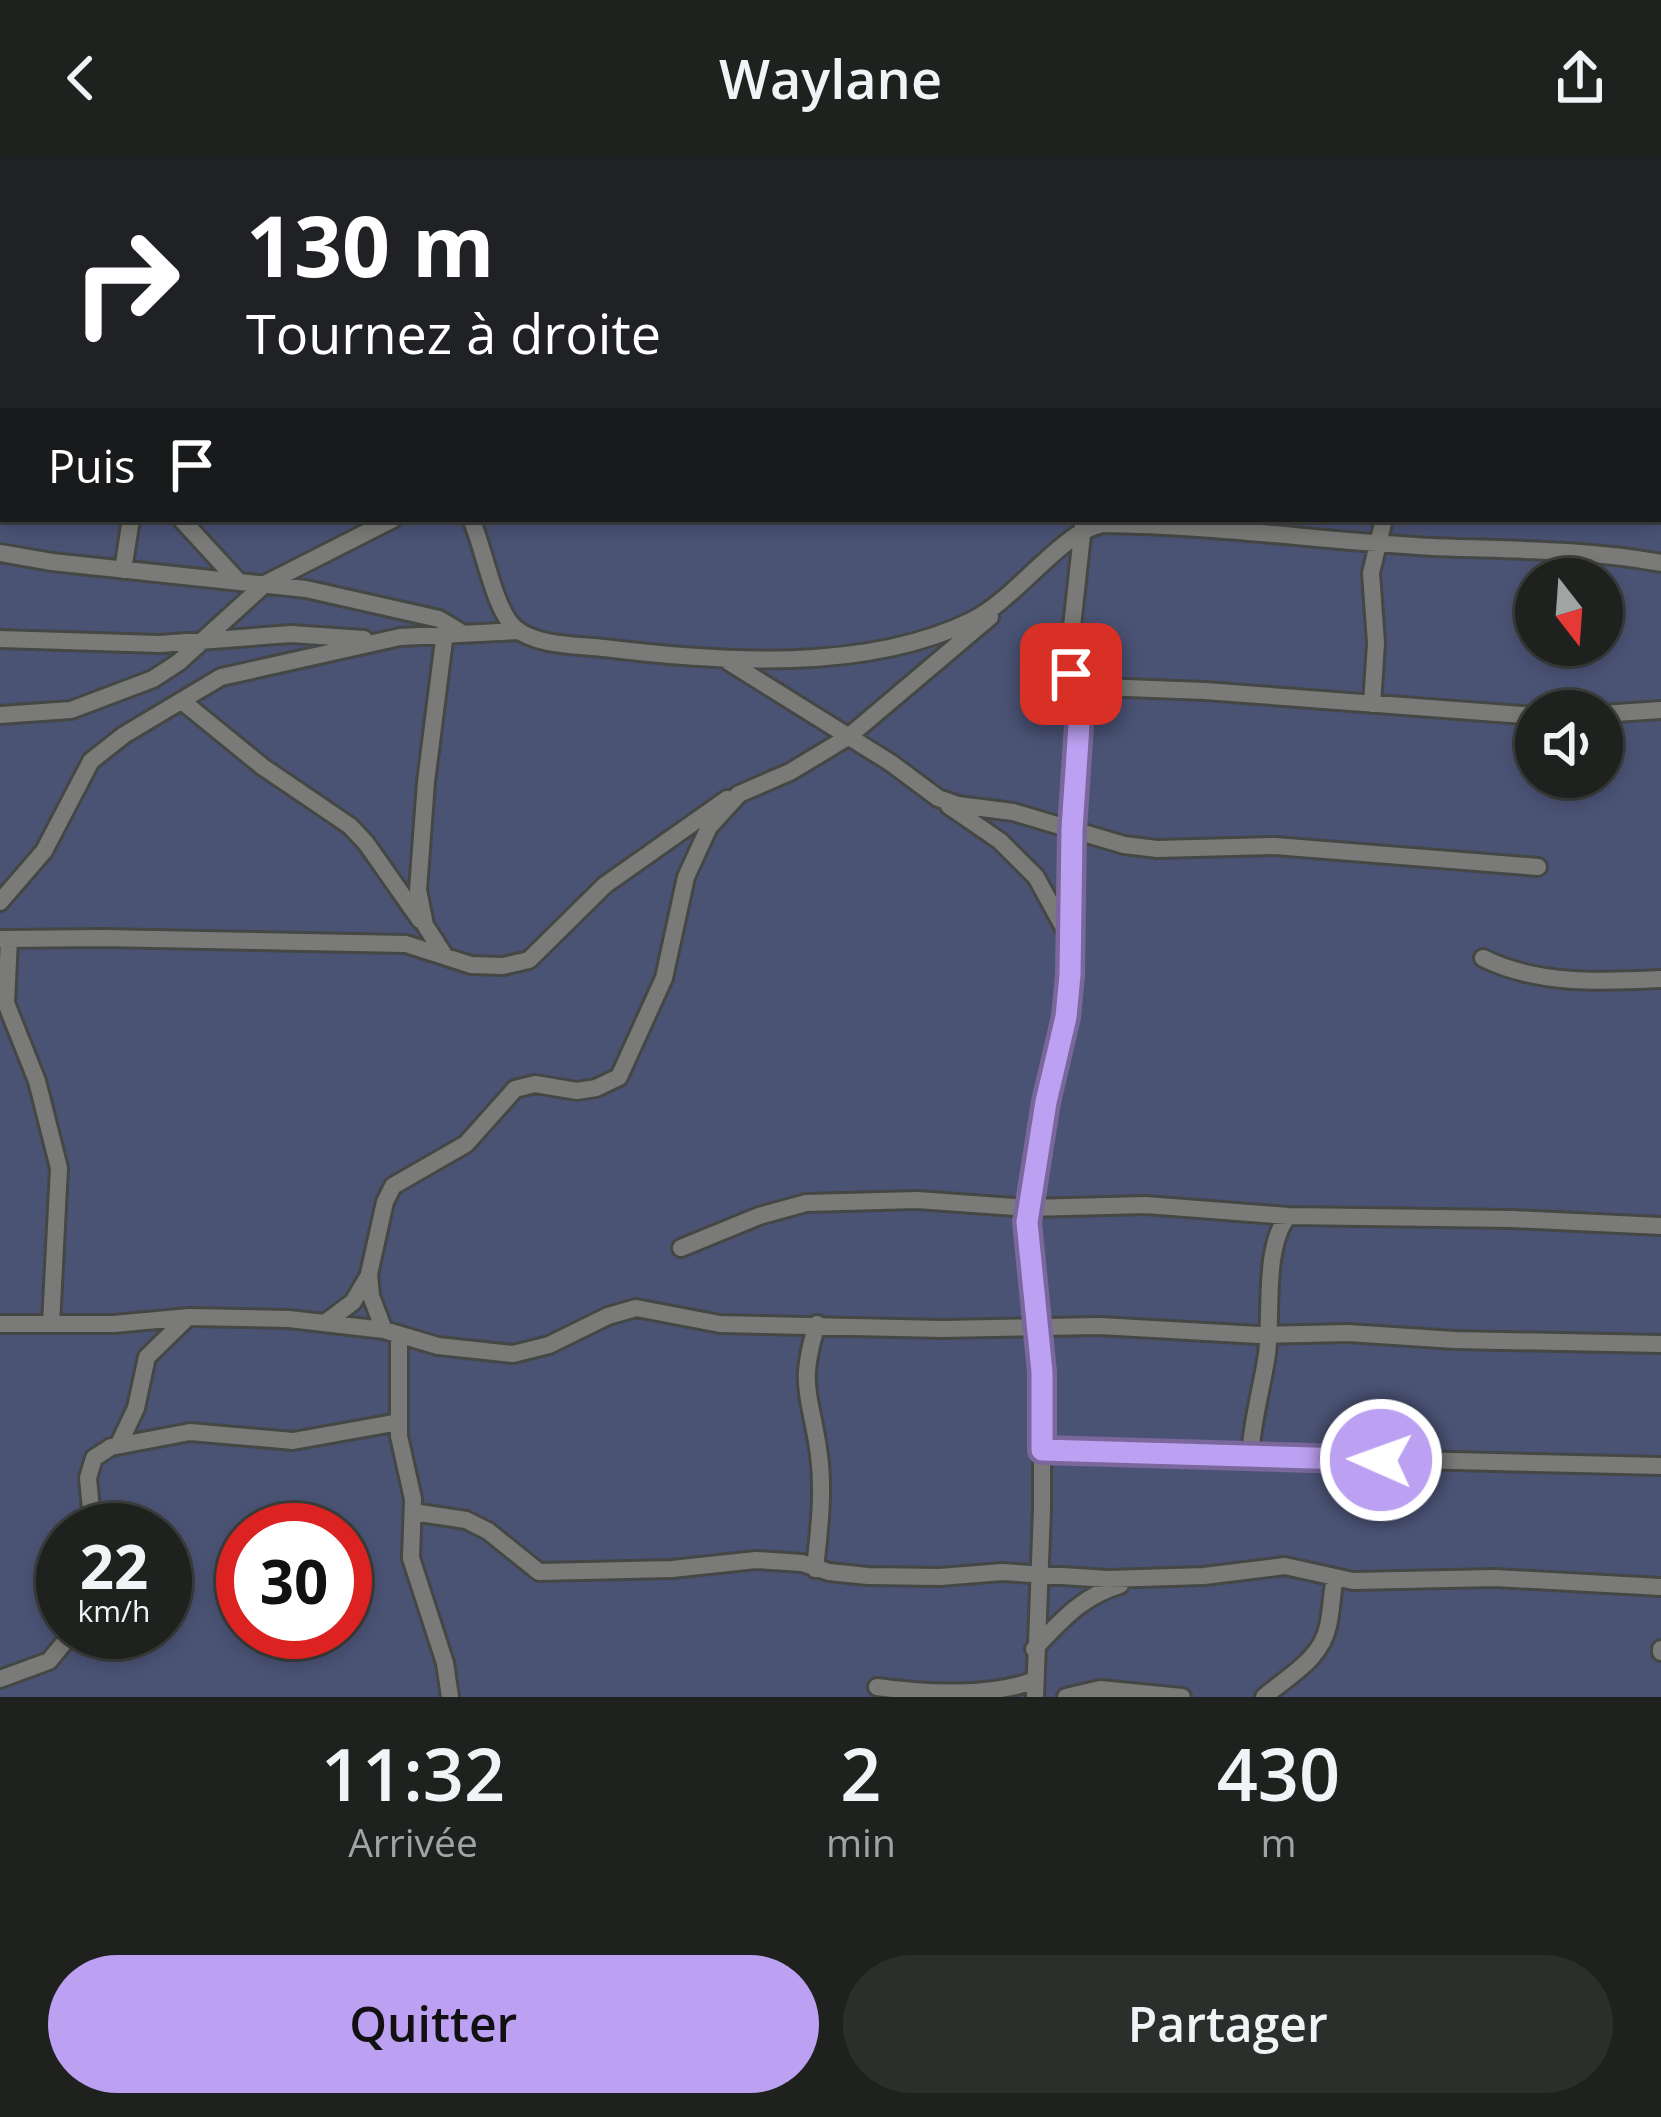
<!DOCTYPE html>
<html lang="fr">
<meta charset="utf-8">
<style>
body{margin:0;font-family:"Open Sans",sans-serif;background:#2c2e2b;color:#f1f3f6;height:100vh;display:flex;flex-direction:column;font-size:45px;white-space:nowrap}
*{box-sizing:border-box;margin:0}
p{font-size:39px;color:#a1a3a4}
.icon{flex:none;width:66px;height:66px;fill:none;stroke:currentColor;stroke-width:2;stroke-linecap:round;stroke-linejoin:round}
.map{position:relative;height:1541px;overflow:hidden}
.sheet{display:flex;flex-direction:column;background:#1f211e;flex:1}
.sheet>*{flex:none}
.banner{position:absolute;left:0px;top:0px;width:1662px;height:366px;box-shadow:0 6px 18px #0003,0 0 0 3px #3c3e3c;background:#202124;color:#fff;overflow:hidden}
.needle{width:78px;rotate:163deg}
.controls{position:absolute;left:1515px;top:402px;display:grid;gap:24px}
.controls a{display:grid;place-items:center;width:108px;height:108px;border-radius:50%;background:#1f211e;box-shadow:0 6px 18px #0003,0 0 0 3px #3c3e3c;font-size:60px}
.speed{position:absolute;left:36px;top:1347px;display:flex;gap:24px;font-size:60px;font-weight:700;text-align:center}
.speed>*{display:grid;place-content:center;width:156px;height:156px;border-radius:50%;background:#1f211e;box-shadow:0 6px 18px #0003,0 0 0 3px #3c3e3c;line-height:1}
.speed small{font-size:30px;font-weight:400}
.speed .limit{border:18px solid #d22;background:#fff;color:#111}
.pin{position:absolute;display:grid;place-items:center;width:102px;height:102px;color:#fff;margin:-51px;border-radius:24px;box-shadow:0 6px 18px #0006}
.me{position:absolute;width:132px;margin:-66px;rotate:272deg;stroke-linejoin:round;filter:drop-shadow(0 0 9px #0008)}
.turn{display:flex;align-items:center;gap:42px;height:252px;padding:0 48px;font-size:54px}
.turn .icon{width:156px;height:156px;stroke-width:2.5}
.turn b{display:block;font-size:84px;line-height:102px}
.then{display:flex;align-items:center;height:114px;padding:0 48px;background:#0003;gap:24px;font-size:45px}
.eta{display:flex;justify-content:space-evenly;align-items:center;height:204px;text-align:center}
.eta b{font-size:72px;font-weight:600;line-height:84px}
.cta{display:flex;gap:24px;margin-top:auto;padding:24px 48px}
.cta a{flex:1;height:138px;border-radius:72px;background:#bca0f2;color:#111;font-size:48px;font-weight:600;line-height:138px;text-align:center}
.cta a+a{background:#2c2e2b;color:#f1f3f6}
header{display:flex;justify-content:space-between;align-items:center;height:156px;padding:0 48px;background:#1f211e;font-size:54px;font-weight:600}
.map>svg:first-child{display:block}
.green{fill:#4b5375;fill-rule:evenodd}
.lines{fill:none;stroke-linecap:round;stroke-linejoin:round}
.street-casing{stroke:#444743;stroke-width:22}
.street{stroke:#7a7b79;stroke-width:16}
.route-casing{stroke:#7a689d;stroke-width:30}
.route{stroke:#bca0f2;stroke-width:21}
</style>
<header><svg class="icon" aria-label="back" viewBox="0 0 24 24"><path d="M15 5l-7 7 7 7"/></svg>Waylane<svg class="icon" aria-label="share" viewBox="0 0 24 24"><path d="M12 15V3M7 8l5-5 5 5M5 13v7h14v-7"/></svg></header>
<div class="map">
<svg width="1661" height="1541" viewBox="0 0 1661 1541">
<rect width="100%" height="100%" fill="#292c28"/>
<path class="green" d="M0,0H1661V1541H0ZM3,3H1659V363H3ZM1536,423H1602V489H1536ZM1536,555H1602V621H1536ZM63,1374H165V1476H63ZM243,1374H345V1476H243Z"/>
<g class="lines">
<g class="street-casing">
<path id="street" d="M190,3V0
M479,3V0
M1103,3V0
M1385,3V0
M0,13H3
M1659,78L1661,79
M0,153L3,154
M1659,235H1661
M0,311H3
M181,363L237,424
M471,363C484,391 494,454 515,472C536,490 577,489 604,492C718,506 866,517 973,464C1017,442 1063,374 1103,368C1213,369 1323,385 1433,391C1509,394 1585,393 1661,407
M0,397L52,406L306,433L439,463L459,475
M123,414L131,363
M0,483L160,488L291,478L364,483
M729,506L891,607L938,642L958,649L1013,656L1124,689L1157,693L1275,690L1538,711
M1074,530L1205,535L1536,560
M182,545L263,611L350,670L366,687L420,764
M1372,548L1376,487L1371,417L1384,363
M1602,558L1661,554
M0,559L71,554L153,523L179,506L265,428L393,363
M949,650L1000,685L1036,721L1070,783
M0,746L44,695L91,605L124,579L221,521L400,481L519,475
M0,783L103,782L406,788L471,809L503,810L529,804L605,729L727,643
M9,783L6,847L37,925L59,1012L51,1168
M443,797L425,769L418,734L426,626L445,476
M1483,802C1537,829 1602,826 1661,823
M681,1092L759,1060L806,1047L917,1044L1028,1052L1146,1049L1288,1060L1512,1063L1661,1070
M325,1167L353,1146L369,1119
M0,1168H114L189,1161L289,1163L384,1174L438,1190L513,1198L549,1189L608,1160L636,1152L720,1168L943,1173L1100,1170L1259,1179L1348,1177L1455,1184L1661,1188
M384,1174L371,1140L369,1118L385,1046L393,1030L466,988L515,933L535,928L577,935L596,932L619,921L664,822L686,721L709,671L739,638L790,616L848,581L990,461
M399,1179V1280L413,1343L411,1402L445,1507L450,1541
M119,1288L136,1252L147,1201L184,1165
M1041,1295L1661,1310
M1250,1300C1252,1265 1262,1232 1267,1198C1272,1159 1263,1091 1288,1060
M413,1356L466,1364L488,1375L539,1416L672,1413L756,1404L802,1407L829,1416L868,1420L940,1421L1002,1416L1108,1423L1204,1420L1285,1410L1353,1425L1495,1422L1661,1431
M93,1374L88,1322L94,1302L111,1291L190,1276L293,1285L399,1266
M815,1413C819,1375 824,1337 819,1299C811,1238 797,1233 817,1168
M1034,1493C1061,1465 1082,1440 1120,1429
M1661,1493V1496
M0,1523L49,1505L73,1476
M877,1531C924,1538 992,1541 1035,1524
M1035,1541L1042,1353V1217L1027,1066L1046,946L1066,861L1070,819L1079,569L1069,498L1083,370
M1066,1541L1100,1533L1182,1541
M1264,1541C1288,1520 1321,1504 1328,1470C1332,1454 1331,1439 1335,1423"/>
</g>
<use href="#street" class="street"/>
</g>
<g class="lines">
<g class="route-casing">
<path id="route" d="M1071,518L1078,544L1079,569L1072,673L1070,819L1066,861L1046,946L1027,1066L1042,1216V1294L1381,1304"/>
</g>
<use href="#route" class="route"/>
</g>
</svg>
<div class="controls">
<a><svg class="needle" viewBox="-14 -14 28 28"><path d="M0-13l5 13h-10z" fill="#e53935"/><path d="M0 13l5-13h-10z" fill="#a1a3a4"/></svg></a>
<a><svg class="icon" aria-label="sound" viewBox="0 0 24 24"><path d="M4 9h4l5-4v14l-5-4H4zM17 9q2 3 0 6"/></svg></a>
</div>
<div class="speed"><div>22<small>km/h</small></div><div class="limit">30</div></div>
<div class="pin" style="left:1071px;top:518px;background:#d93025"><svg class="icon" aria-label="arrive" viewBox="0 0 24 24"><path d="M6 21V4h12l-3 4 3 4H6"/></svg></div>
<svg class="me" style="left:1381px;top:1304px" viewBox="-20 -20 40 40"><circle r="17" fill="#bca0f2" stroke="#fff" stroke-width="3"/><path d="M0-11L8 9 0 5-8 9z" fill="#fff"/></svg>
<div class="banner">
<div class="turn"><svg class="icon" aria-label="right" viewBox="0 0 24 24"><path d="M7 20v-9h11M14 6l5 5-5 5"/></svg><div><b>130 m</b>Tournez à droite</div></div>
<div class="then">Puis<svg class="icon" aria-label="arrive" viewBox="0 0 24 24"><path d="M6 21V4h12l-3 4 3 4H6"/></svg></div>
</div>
</div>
<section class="sheet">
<div class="eta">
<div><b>11:32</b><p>Arrivée</p></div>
<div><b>2</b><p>min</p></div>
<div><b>430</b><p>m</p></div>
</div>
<div class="cta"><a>Quitter</a><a>Partager</a></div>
</section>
